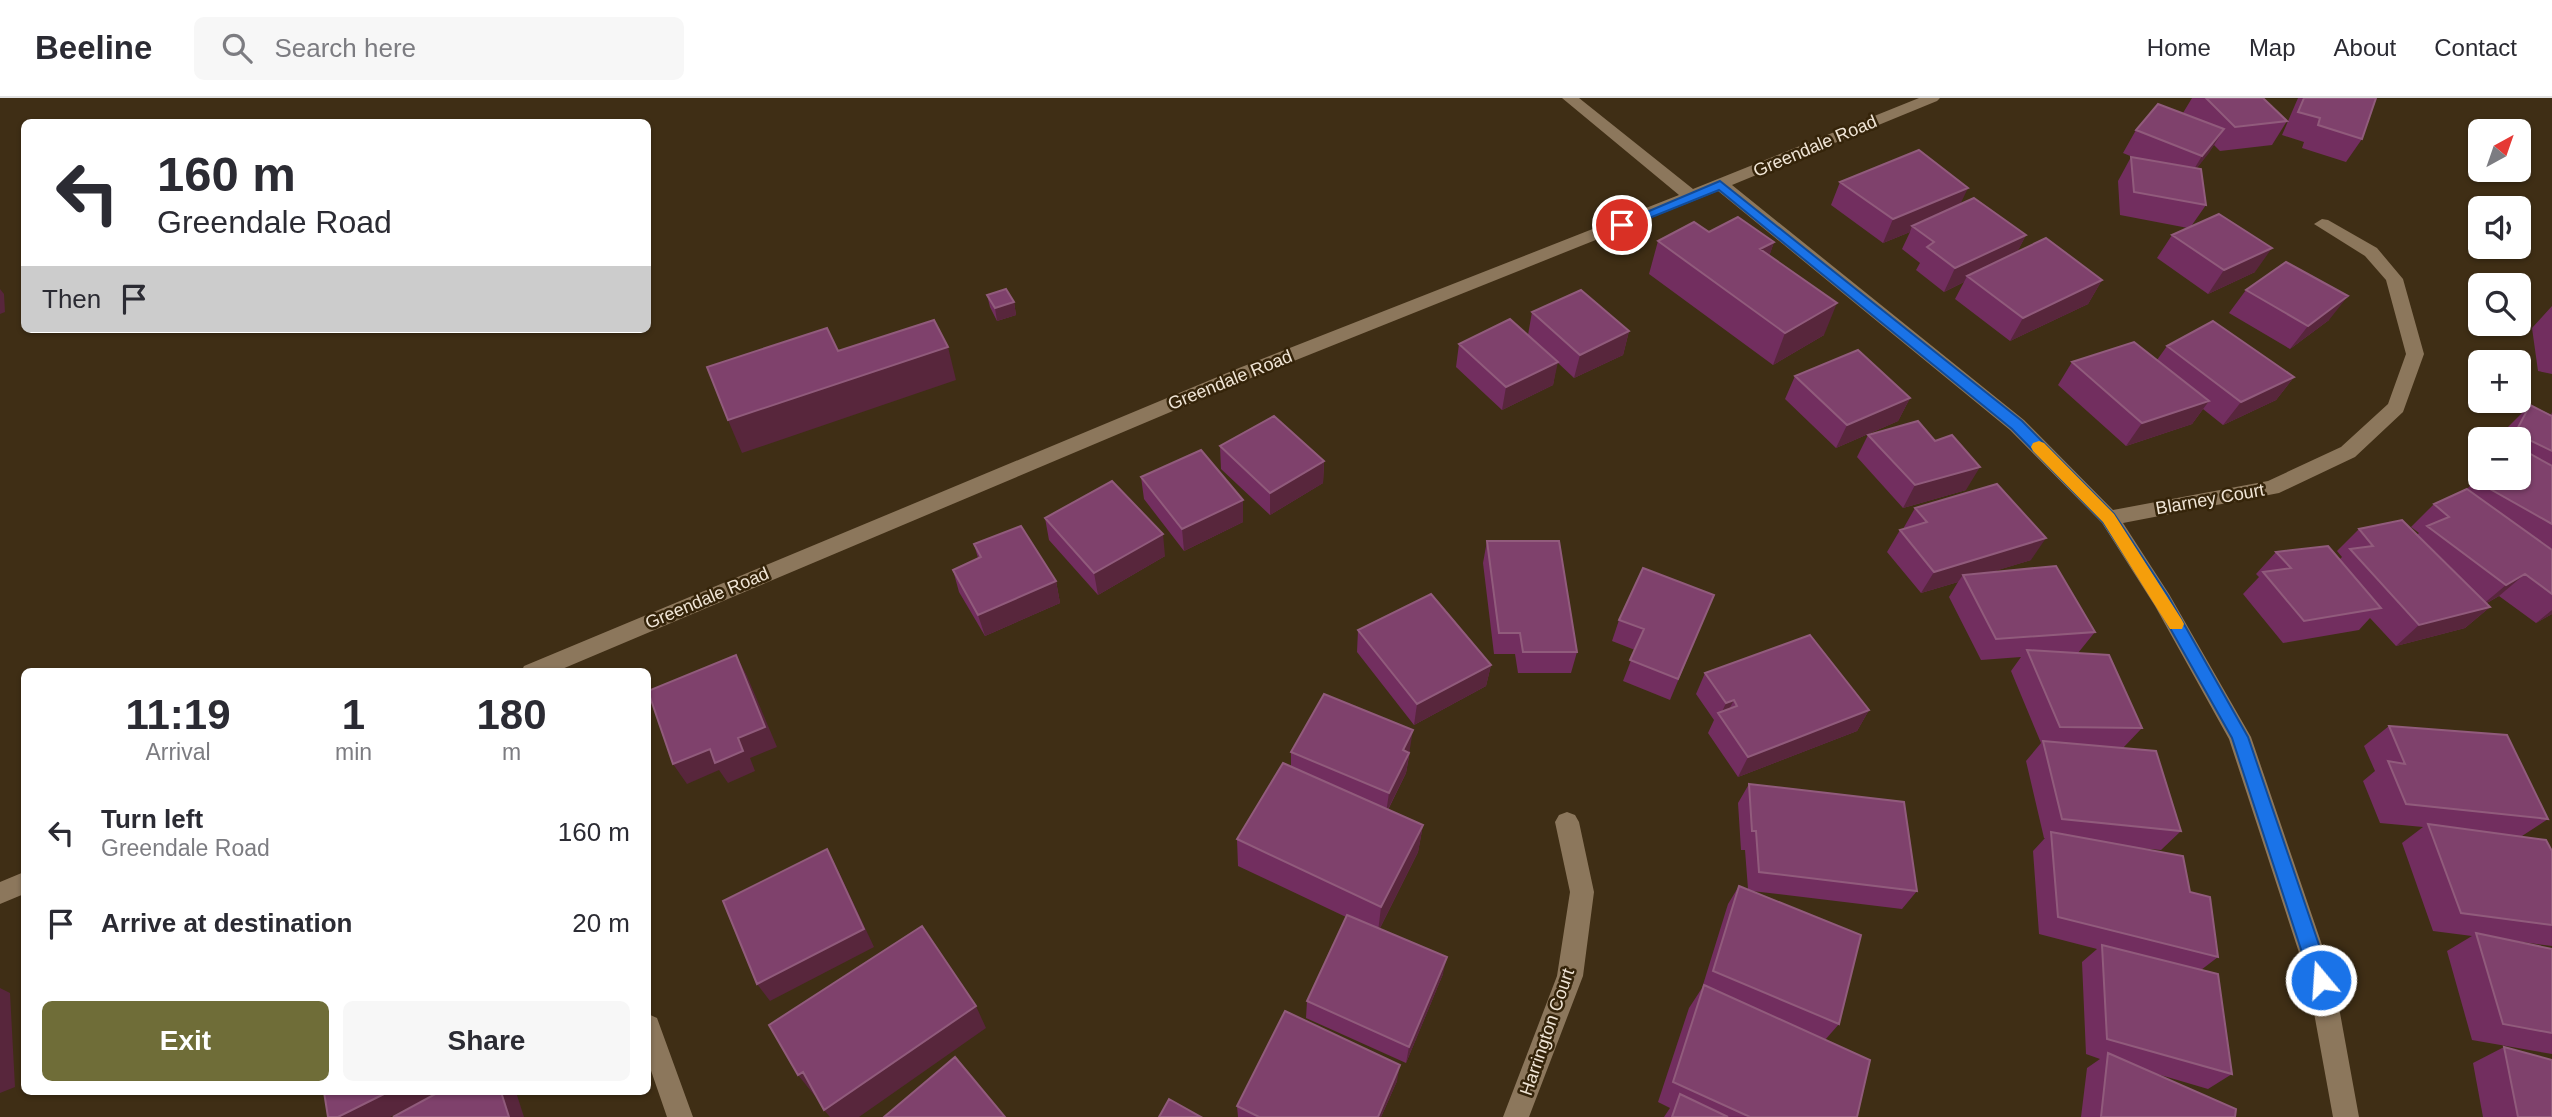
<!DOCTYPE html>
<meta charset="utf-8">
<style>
body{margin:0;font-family:Arial,sans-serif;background:#f7f7f7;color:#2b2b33;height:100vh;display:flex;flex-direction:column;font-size:26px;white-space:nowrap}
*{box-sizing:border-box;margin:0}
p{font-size:23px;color:#7c7c81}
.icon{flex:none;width:38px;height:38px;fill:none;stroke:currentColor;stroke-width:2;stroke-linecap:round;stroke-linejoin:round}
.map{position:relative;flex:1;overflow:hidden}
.details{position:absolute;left:21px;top:570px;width:630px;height:427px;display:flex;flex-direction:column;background:#fff;border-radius:10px;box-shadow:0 2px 5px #0004}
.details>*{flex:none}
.top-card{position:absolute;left:21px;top:21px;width:630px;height:214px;border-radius:10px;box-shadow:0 2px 5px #0004;background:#fff;color:#2b2b33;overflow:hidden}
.needle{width:46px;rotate:40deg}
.controls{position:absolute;left:2468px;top:21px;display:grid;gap:14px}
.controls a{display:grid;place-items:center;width:63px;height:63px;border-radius:10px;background:#fff;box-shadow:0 2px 5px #0004;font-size:35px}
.pin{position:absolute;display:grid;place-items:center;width:60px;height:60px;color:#fff;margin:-30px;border:4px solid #fff;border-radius:50%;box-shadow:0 2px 7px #0007}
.me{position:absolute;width:77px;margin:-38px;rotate:342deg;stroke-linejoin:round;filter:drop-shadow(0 0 5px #0008)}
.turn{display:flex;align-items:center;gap:24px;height:147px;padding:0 21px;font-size:32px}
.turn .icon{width:91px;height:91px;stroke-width:2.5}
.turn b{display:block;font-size:49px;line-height:60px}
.then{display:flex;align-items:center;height:66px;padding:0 21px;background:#0003;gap:14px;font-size:26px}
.eta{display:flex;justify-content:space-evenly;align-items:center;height:119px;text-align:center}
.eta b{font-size:42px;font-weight:700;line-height:49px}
.action{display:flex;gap:14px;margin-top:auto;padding:14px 21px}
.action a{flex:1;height:80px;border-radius:10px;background:#6f6d38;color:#fff;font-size:28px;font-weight:700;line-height:80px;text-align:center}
.action a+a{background:#f7f7f7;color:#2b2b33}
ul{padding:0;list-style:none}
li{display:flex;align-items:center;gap:21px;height:91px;padding:0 21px}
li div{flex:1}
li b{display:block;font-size:26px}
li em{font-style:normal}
header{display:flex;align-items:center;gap:42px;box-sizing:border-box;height:98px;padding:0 35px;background:#fff;border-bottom:2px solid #e1e1e2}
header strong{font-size:33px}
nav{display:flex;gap:38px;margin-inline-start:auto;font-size:24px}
.search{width:490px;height:63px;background:#f7f7f7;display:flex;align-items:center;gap:18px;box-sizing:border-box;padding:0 24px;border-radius:10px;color:#7c7c81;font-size:26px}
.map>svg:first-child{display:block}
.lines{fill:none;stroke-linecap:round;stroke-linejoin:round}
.minor{fill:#8c775c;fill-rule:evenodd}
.wall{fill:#722e5f}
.shaded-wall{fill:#58263c}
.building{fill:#7f416c;stroke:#915b7c;stroke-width:2}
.route{fill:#1a73e8;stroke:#114b97;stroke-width:2}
.slow{fill:#f59e0b}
.labels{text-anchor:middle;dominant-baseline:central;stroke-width:5;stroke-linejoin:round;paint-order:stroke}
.street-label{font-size:18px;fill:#f0e5d6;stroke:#35240a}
</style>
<header>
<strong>Beeline</strong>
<div class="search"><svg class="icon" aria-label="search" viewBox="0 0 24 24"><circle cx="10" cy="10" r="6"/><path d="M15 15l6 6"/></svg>Search here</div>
<nav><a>Home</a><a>Map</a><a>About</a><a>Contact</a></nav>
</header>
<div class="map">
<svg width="2552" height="1019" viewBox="0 0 2552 1019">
<rect width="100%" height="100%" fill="#3f2e15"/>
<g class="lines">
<path class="minor" d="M1562,0H1579L1693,91L1919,0H1940L1937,3L1732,87L2024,322L2113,412L2268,383L2341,349L2388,306L2406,256L2386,182L2365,158L2314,126L2322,121L2328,122L2377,150L2403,181L2424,256L2403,314L2355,359L2279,395L2123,425L2169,496L2251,639L2334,882L2359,1019H2333L2308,882L2229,641L2155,508L2102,425L2010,332L1718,93L1251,280L555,574H521L524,568L1239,270L1679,97Z
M1567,714L1575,717L1579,724L1594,794L1583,878L1529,1019H1503L1557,878L1570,794L1555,724L1559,717Z
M24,774V796L0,806V784Z
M648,916L657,920L693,1019H667L648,964Z"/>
</g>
<path class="wall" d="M2192,0H2263L2287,23L2272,47L2220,53L2214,47L2196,71L2206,107L2192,127L2255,174L2208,196L2157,160L2172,137L2188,130L2120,117L2118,83L2131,59L2135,60L2123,55L2136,32L2185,16L2183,15Z
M2298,0H2376L2362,41L2346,64L2302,50L2304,44L2282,37Z
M1840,84L1961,106L2026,137L2017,154L2102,182L2088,206L2010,243L1955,201L1964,184L1944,194L1916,172L1920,165L1902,151L1910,134L1883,145L1831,107Z
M1709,134L1774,144L1769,158L1824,237L1773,267L1649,176L1658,143Z
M2246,192L2329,222L2290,251L2229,215Z
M987,197L1014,204L1016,217L997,223L990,209Z
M2552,208V276L2538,273L2532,230Z
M1532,214L1629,233L1623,257L1574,280L1557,264L1553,287L1502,312L1456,269L1459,246L1528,237Z
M2167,248L2294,279L2276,302L2223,327L2203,311L2192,326L2126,348L2058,287L2072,264L2157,262Z
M1795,278L1910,300L1898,323L1836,350L1785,301Z
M2530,307L2551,317L2552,314V516L2536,525L2499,498L2487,505L2490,509L2465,530L2396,548L2370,520L2359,532L2283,545L2243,496L2259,479L2256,476L2276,454L2340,461L2342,459L2337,453L2359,431L2417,437L2419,435L2411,429L2434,406L2467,391L2480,377V380H2518V341H2501L2507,330Z
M1868,337L1966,392L1903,410L1857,359Z
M1220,348L1324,363L1323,385L1270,417L1221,371Z
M1141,379L1243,402V424L1184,453L1144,401Z
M1915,410L2031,462L1991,474L2095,534L2078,555L2142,630L2123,650L2181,733L2161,752L2138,750L2190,794L2218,859L2201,872L2232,976L2208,991L2157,976L2235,1019H2081L2087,970L2100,961L2086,956L2082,864L2097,851L2039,836L2033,753L2045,740H2044L2026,663L2041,645L2011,573L2021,559L1981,562L1949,499L1958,484L1921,495L1887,454L1900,432L1903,431Z
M1045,420L1165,458L1098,497L1049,442Z
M1487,443L1577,554L1571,575H1518L1515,556H1494L1483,465Z
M974,446L1056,483L1060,505L985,538L959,494L953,472L978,460Z
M1714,497L1670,602L1623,583L1635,552L1612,543L1619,522Z
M1358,532L1491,567L1486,588L1414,627L1357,554Z
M1705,575L1869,612L1857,633L1738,679L1708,635L1714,622L1696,596Z
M2389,628L2548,721L2522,738L2552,753V848L2515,843L2552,851V956L2472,942L2447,853L2472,838L2433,833L2402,745L2423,729L2380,725L2363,683L2375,673L2364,648Z
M1410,653L1406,675L1388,712L1423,727L1418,754L1380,830L1443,876L1406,965L1306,920L1307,903L1346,819L1238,768L1237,741L1291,668V654Z
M1749,686L1917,793L1902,811L1752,793L1839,926L1825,942L1857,1019H1664L1670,1010L1658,1004L1689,910L1702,890L1728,806L1739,788L1748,791L1745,752H1741L1738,705Z
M2504,949L2552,1019H2483L2473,965Z
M1397,983L1381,1019H1238L1237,1008Z"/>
<path class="shaded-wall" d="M2224,31L2209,55L2188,81L2202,58Z
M1968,90L1957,113L1912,128L1910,134L1883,145L1893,121Z
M2026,137L2014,160L1967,178L1964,184L1944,194L1955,170Z
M1774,144L1763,177L1760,151Z
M2272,150L2255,174L2208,196L2224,172Z
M2102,182L2088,206L2010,243L2023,220Z
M0,191L4,196L5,214L0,216Z
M2348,198L2329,222L2290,251L2308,228Z
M1014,204L1016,217L997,223L995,210Z
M1837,205L1824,237L1773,267L1785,235Z
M1629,233L1623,257L1574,280L1580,257Z
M948,249L956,282L742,355L728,322Z
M1558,264L1553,287L1502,312L1506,289Z
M2294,279L2276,302L2223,327L2241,304Z
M1910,300L1898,323L1836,350L1847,327Z
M2209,303L2192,326L2126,348L2142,325Z
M1324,363L1323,385L1270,417V395Z
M1980,369L1966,392L1903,410L1915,387Z
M1243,402V424L1184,453L1182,431Z
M1163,436L1165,458L1098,497L1094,475Z
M2046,440L2031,462L1966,482L1963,477L1958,484L1921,495L1934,474Z
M2525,476L2499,498L2481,508L2506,487Z
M1056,483L1060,505L985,538L978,517Z
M2490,509L2465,530L2396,548L2419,527Z
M2552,512V516L2536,525Z
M736,557L747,578L777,649L750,660L755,673L728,685L719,672L687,686L673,666L710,651L738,640Z
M1491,567L1486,588L1414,627L1417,606Z
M1734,602L1723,623L1720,618L1726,605Z
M1869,612L1857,633L1738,679L1748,659Z
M1413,632L1406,675L1386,715L1389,695L1403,652Z
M1423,727L1418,754L1378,834L1381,809Z
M827,751L837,770L874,849L770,903L757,886Z
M1447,859L1443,876L1406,965L1409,949Z
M0,890L10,895L15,989L0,995Z
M976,908L986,930L859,1019H830L824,1012Z
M1400,967L1397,983L1381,1019H1378Z
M803,974L820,995L815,998L798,977Z
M388,994H439L390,1019H338Z
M501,994H516L524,1019H509Z"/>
<path class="building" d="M2206,0H2263L2287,23L2235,29Z
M2304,0H2376L2362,41L2318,27L2320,20L2298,14Z
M2158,6L2224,31L2202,58L2136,32Z
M1919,52L1968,90L1893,121L1840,84Z
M2131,59L2201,71L2206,107L2134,94Z
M1974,100L2026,137L1955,170L1927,149L1934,144L1912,128Z
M2219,116L2272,150L2224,172L2172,137Z
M1738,119L1774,144L1760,151L1837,205L1785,235L1658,143L1694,124L1709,134Z
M2046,140L2102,182L2023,220L1967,178Z
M2286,164L2348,198L2308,228L2246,192Z
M1006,191L1014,204L995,210L987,197Z
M1581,192L1629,233L1580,257L1532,214Z
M1510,221L1558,264L1506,289L1459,246Z
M934,222L948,249L728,322L707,269L827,230L838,253Z
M2213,223L2294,279L2241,304L2167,248Z
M2134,244L2209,303L2142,325L2072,264Z
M1858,252L1910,300L1847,327L1795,278Z
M2530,307L2552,318V353L2515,335Z
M1274,318L1324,363L1270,395L1220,348Z
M1918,323L1935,343L1952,337L1980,369L1915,387L1868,337Z
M2518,349L2552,368V426L2476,383L2480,379L2518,380Z
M1201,352L1243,402L1182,431L1141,379Z
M1112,383L1163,436L1094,475L1045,420Z
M1997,386L2046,440L1934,474L1900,432L1927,424L1915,410Z
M2467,391L2552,452V496L2525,476L2506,487L2427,428L2449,419L2434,406Z
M2402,422L2490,509L2419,527L2350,451L2373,448L2359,431Z
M1021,428L1056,483L978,517L953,472L981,459L974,446Z
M1487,443H1559L1577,554H1523L1520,535H1499Z
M2328,448L2381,510L2304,523L2263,474L2291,470L2276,454Z
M2056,468L2095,534L1996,541L1963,477Z
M1643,470L1714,497L1678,581L1630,562L1644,531L1619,522Z
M1431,496L1491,567L1417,606L1358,532Z
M1810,537L1869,612L1748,659L1718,615L1737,608L1734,602L1726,605L1705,575Z
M2027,552L2109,557L2142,630L2060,629Z
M736,557L765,629L738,640L743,653L715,665L710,651L673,666L648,593Z
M1324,596L1413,632L1403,652L1409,655L1389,695L1291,654Z
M2389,628L2507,637L2548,721L2406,706L2388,663L2405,666Z
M2043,643L2156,653L2181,733L2062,721Z
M1283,665L1423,727L1381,809L1237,741Z
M1749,686L1904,704L1917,793L1759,774L1756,733H1752Z
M2428,726L2546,742L2552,753V827L2461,815Z
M2051,734L2183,758L2190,794L2210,799L2218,859L2058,819Z
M827,751L864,831L757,886L723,803Z
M1739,788L1861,837L1839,926L1713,873Z
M1347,817L1447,859L1409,949L1307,903Z
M922,828L976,908L824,1012L803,974L798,977L769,927Z
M2476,835L2552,851V935L2503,926Z
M2102,847L2218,876L2232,976L2107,941Z
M1704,887L1870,962L1857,1019H1750L1673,984Z
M1285,913L1400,967L1378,1019H1259L1237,1008Z
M2504,949L2552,962V1019H2518Z
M2108,955L2236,1011L2235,1019H2101Z
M955,959L1005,1019H884Z
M324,994H388L338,1019H328Z
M439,994H501L509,1019H393Z
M1680,996L1728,1019H1672Z
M1169,1001L1201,1019H1159Z"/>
<path class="route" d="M1720,83L2022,323L2114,416L2168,498L2248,639L2331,882L2328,889L2321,892L2314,889L2311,882L2232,640L2157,507L2103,424L2012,331L1719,92L1627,129L1622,131L1616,127Z"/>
<path class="slow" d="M2039,343L2044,345L2114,416L2182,522L2184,526L2182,531H2170L2103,424L2033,353L2031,349L2033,345Z"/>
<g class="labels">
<g class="street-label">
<text transform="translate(1815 48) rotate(-23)">Greendale Road</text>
<text transform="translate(1230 282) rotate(-22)">Greendale Road</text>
<text transform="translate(2210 401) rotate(-10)">Blarney Court</text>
<text transform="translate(707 500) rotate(-23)">Greendale Road</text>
<text transform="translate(1547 934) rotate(-71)">Harrington Court</text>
</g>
</g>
</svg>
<div class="controls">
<a><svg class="needle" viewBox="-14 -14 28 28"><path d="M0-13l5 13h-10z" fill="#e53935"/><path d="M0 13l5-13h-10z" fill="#7c7c81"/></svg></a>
<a><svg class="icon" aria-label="sound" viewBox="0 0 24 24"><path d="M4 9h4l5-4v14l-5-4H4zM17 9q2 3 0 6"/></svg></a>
<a><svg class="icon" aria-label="search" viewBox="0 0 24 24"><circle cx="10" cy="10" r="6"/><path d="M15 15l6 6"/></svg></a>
<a>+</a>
<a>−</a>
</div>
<div class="pin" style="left:1622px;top:127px;background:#d93025"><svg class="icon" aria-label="arrive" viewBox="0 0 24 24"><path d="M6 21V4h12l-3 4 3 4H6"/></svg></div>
<svg class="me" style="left:2321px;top:882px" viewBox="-20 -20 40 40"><circle r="17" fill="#1a73e8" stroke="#fff" stroke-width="3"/><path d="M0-11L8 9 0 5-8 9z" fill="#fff"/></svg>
<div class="top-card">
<div class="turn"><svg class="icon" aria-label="left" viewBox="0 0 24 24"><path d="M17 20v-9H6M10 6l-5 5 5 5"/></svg><div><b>160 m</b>Greendale Road</div></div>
<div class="then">Then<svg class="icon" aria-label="arrive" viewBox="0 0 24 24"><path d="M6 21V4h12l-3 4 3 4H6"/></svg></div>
</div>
<section class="details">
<div class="eta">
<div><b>11:19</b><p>Arrival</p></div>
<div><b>1</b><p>min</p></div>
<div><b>180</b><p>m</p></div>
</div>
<ul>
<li><svg class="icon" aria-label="left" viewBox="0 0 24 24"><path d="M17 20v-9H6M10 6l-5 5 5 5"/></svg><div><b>Turn left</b><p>Greendale Road</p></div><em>160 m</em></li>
<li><svg class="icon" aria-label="arrive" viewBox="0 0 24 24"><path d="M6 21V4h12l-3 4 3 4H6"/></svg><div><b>Arrive at destination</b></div><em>20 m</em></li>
</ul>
<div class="action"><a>Exit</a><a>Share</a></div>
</section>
</div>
